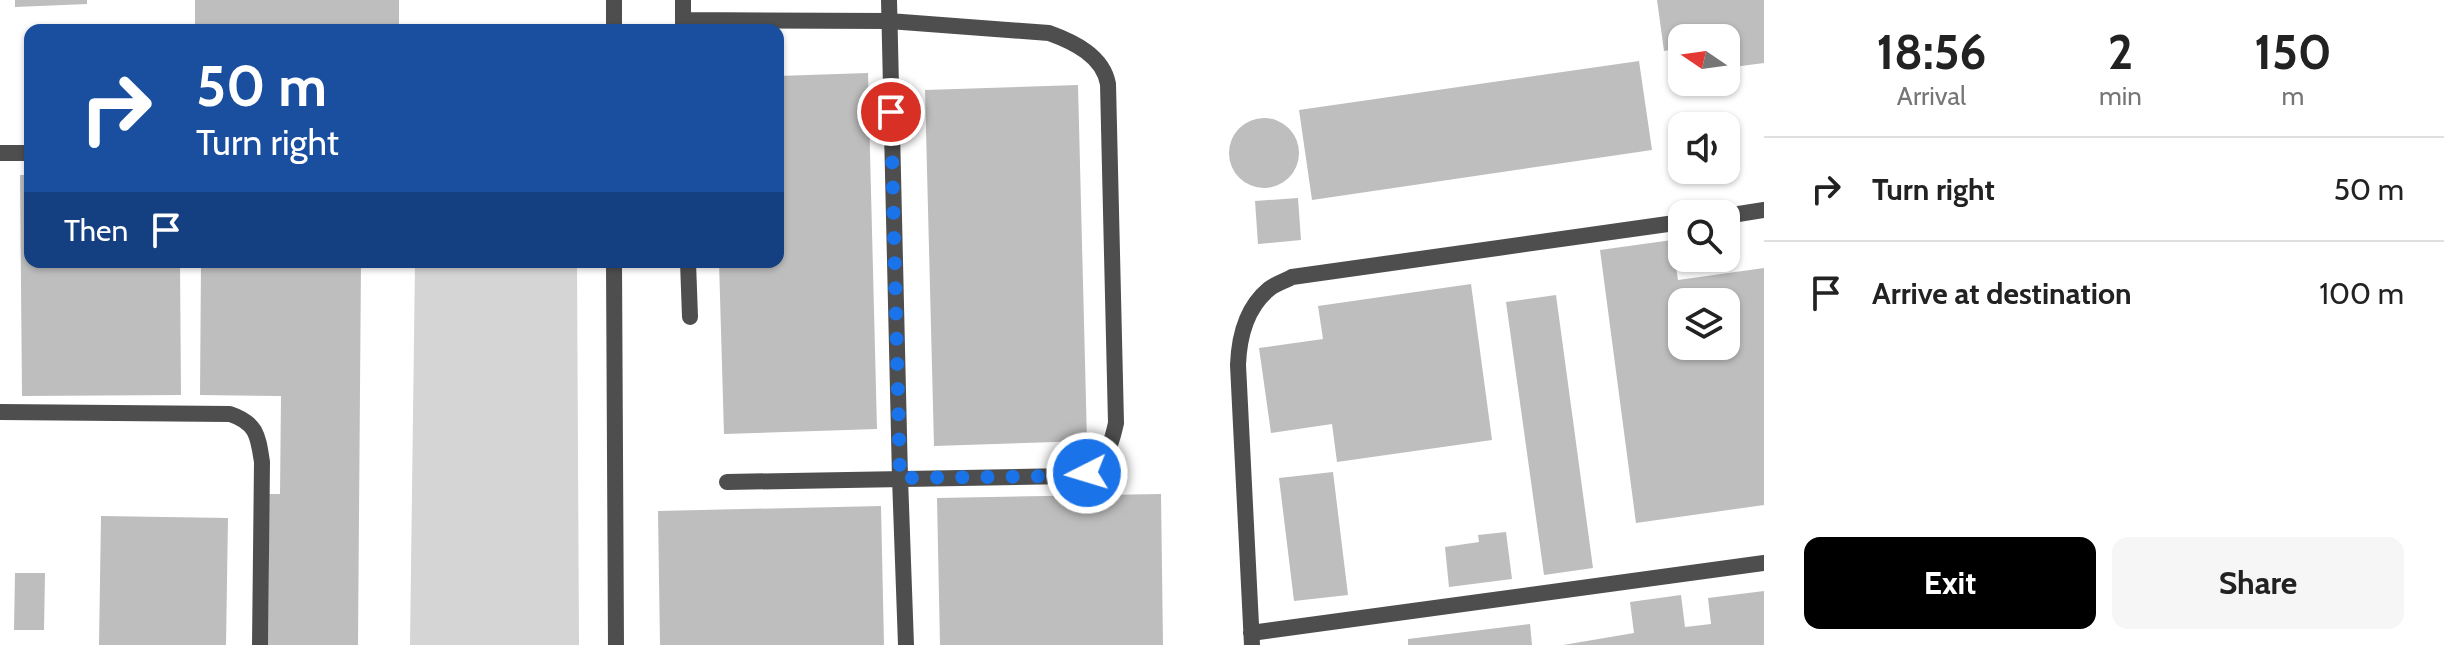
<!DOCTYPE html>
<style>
body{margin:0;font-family:Cabin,sans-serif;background:#f6f6f6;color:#222;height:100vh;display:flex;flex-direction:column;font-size:30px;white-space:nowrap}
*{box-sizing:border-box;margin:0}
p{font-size:26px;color:#767676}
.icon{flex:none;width:44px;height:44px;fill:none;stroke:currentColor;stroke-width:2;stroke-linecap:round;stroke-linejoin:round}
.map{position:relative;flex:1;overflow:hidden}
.side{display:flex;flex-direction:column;background:#fff;width:680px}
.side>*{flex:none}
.banner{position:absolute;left:24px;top:24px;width:760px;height:244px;border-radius:16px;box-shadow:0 2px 6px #0004;background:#1a4fa0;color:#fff;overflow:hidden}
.needle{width:52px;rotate:283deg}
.tools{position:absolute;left:1668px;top:24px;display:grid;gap:16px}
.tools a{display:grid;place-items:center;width:72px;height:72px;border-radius:16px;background:#fff;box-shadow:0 2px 6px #0004;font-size:40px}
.pin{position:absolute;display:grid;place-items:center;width:68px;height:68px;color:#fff;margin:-34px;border:4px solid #fff;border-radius:50%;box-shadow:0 2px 8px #0007}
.me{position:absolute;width:88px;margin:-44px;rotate:265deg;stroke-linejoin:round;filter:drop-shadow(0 0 6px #0008)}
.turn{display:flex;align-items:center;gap:28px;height:168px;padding:0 40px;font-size:36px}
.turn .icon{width:104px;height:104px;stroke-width:2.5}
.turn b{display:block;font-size:56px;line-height:68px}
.then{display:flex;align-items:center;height:76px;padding:0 40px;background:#0003;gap:16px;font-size:30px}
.eta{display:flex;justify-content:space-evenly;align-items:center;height:136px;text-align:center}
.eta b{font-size:48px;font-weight:700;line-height:56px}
.primary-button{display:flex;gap:16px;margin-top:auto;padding:16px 40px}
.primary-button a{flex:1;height:92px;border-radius:16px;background:#000;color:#fff;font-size:32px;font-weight:700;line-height:92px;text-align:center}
.primary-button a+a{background:#f6f6f6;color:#222}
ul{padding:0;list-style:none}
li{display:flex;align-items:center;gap:24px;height:104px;padding:0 40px;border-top:2px solid #e0e0e0}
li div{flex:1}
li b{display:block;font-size:30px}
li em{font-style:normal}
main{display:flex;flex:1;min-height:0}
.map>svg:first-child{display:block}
.green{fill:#d5d5d5}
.building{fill:#bebebe;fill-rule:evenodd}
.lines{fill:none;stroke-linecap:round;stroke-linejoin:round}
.service{stroke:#4e4e4e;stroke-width:16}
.minor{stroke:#4e4e4e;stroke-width:16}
.route{stroke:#1a73e8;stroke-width:14;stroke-dasharray:0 25.2}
</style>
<main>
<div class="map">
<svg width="1764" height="645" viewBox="0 0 1764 645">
<rect width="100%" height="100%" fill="#fff"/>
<path class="green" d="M415,262H577L579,645H410Z"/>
<path class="building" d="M15,0H87V4L15,7Z
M195,0H399V30H195Z
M1657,0H1764V63L1726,68V38H1682V48L1664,51Z
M1639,61L1652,150L1312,200L1299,110Z
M868,73L877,429L724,434L719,262H778V76Z
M1078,85L1087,441L934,446L925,90Z
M1229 153a35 35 0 1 1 70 0a35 35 0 1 1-70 0Z
M20,175H30V262H180L181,395L22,396Z
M1298,198L1301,240L1258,244L1255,201Z
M1672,240L1678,280L1764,268V505L1636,523L1600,250ZM1682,302H1726V346H1682Z
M201,262H361L358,645H268L269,494H280L281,396L200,395Z
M1471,284L1492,440L1337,462L1332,424L1271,433L1259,348L1323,339L1318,306Z
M1556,295L1593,568L1544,575L1506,302Z
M1333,472L1348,595L1294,601L1279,478Z
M1161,494L1163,645H940L937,498Z
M881,506L884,645H660L658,511Z
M101,516L228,518L226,645H99Z
M1506,532L1512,579L1449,587L1445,547L1479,542L1478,535Z
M15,573H45L44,630H14Z
M1764,591V645H1563L1634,633L1630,602L1681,595L1685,627L1711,624L1708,598Z
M1530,624L1532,645H1408V639Z"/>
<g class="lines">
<path class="service" d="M683,0V28
M889,0L900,478L906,645
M683,20L889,21L1049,33C1074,42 1103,56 1108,84L1116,423C1109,455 1102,471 1068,476L727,482
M0,153H30
M1726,216L1764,210
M688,262L690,317
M0,412L230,414C257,423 258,436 262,462L260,645
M1251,633L1764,563
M1252,645L1238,365C1239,337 1246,308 1269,289C1275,284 1285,281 1292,277L1682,222"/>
<path class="minor" d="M614,0V30
M614,262L616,645"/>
</g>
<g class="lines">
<path class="route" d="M891,112L900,478L1068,476L1087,473"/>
</g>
</svg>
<div class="tools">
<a><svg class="needle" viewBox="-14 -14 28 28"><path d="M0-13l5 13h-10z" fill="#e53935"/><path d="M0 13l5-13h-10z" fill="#767676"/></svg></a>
<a><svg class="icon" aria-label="sound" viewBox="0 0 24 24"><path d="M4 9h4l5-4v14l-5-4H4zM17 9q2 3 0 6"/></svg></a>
<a><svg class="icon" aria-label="search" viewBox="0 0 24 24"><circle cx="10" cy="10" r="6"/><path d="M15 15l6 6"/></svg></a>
<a><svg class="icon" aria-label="layers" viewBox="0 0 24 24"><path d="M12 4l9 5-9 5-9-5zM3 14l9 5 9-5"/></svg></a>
</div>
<div class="pin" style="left:891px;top:112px;background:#d93025"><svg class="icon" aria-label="arrive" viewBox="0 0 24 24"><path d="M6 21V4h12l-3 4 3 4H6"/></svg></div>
<svg class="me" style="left:1087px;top:473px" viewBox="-20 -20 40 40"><circle r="17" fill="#1a73e8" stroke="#fff" stroke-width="3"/><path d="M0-11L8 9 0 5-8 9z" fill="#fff"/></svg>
<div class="banner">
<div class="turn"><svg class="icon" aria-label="right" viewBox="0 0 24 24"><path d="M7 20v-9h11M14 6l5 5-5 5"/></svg><div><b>50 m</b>Turn right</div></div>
<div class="then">Then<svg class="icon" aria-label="arrive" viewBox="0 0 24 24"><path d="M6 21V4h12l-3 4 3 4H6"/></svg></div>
</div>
</div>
<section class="side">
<div class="eta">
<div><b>18:56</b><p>Arrival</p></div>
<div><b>2</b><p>min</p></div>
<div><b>150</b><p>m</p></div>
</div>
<ul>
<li><svg class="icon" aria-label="right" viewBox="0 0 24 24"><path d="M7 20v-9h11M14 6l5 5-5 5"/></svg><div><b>Turn right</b></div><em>50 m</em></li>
<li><svg class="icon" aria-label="arrive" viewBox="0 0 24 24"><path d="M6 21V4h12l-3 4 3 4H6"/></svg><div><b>Arrive at destination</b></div><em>100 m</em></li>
</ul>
<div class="primary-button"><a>Exit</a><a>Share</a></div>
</section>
</main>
